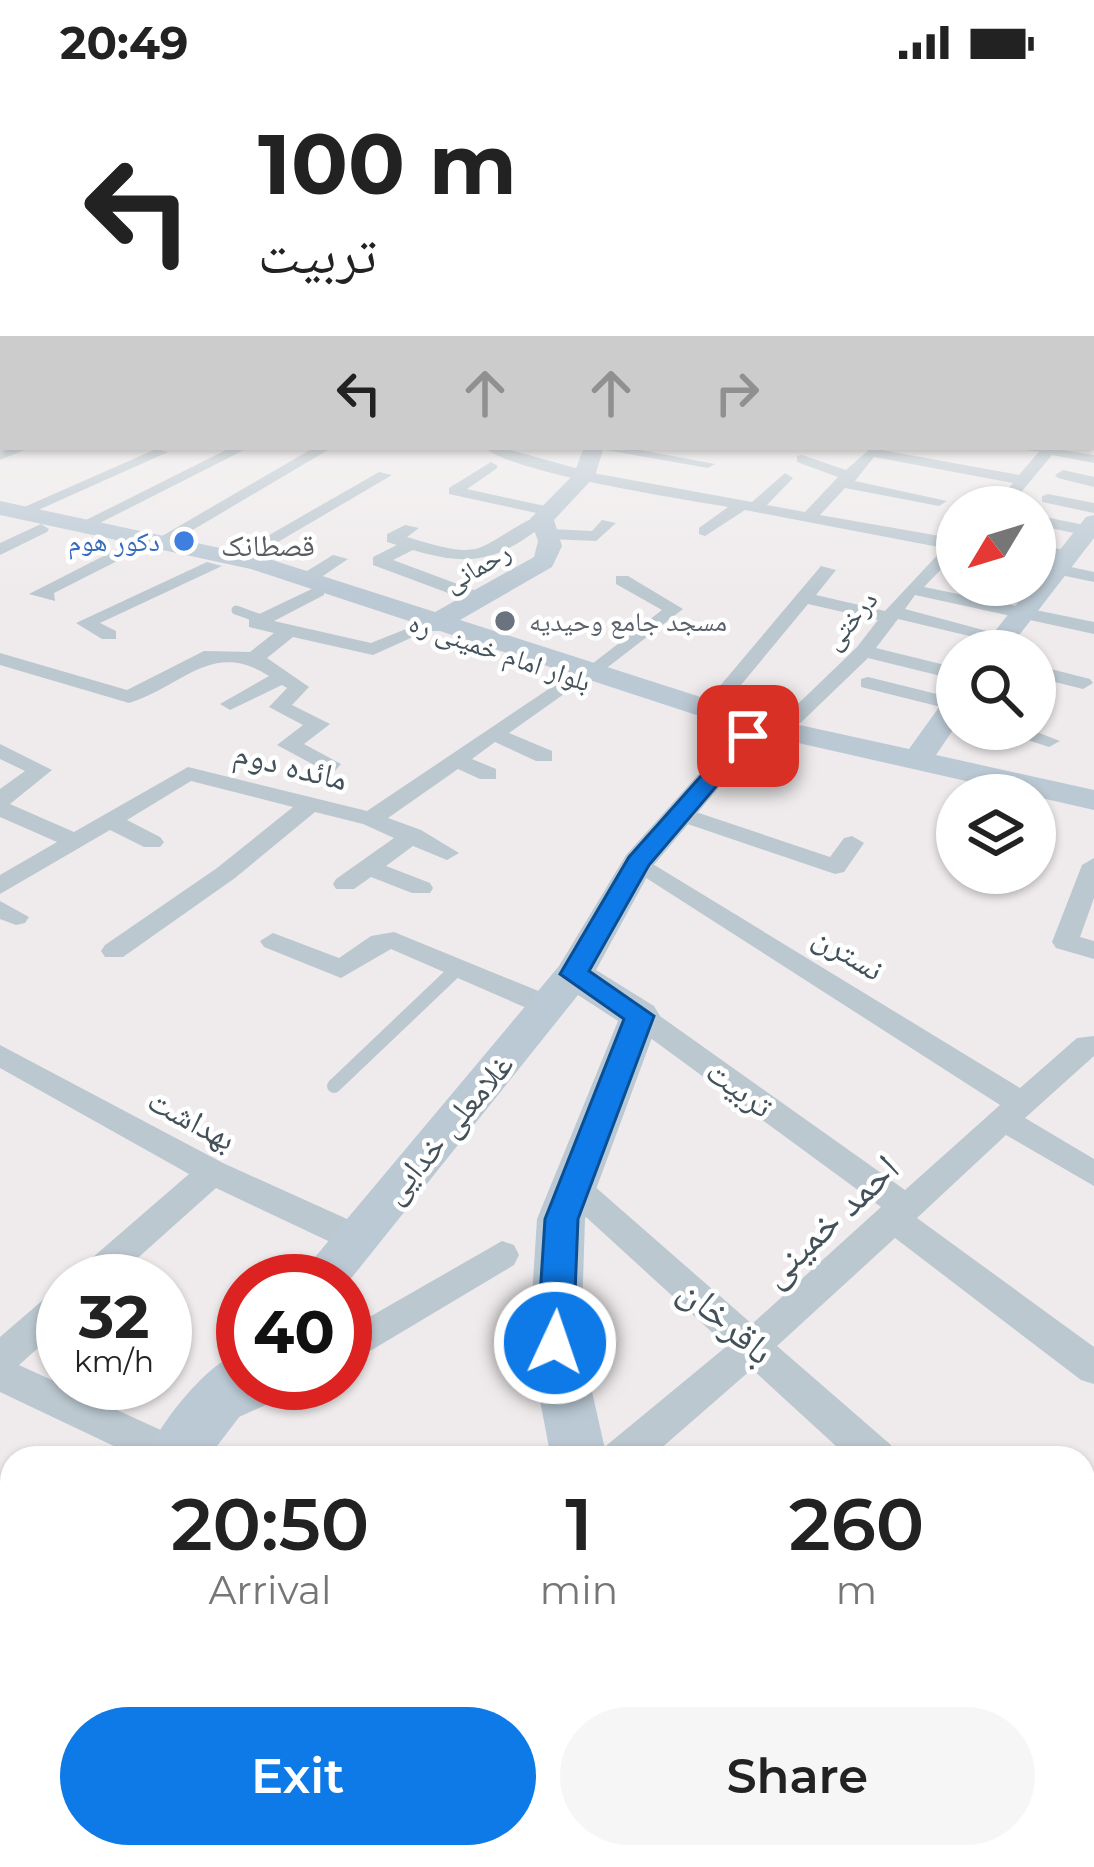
<!DOCTYPE html>
<meta charset="utf-8">
<style>
body{margin:0;font-family:Montserrat,"Noto Naskh Arabic",sans-serif;background:#f6f6f6;color:#222;height:100vh;display:flex;flex-direction:column;font-size:45px;white-space:nowrap}
*{box-sizing:border-box;margin:0}
p{font-size:39px;color:#767676}
.icon{flex:none;width:66px;height:66px;fill:none;stroke:currentColor;stroke-width:2;stroke-linecap:round;stroke-linejoin:round}
.map{position:relative;flex:1;overflow:hidden}
.panel{position:absolute;left:0px;top:1362px;width:1095px;height:423px;display:flex;flex-direction:column;background:#fff;border-radius:36px 36px 0 0;box-shadow:0 3px 9px #0004}
.panel>*{flex:none}
.guide{position:absolute;left:0px;top:0px;width:1095px;height:366px;box-shadow:0 3px 9px #0004;background:#fff;color:#222;overflow:hidden}
.needle{width:78px;rotate:232deg}
.fabs{position:absolute;left:936px;top:402px;display:grid;gap:24px}
.fabs a{display:grid;place-items:center;width:120px;height:120px;border-radius:50%;background:#fff;box-shadow:0 3px 9px #0004;font-size:60px}
.speed{position:absolute;left:36px;top:1170px;display:flex;gap:24px;font-size:60px;font-weight:700;text-align:center}
.speed>*{display:grid;place-content:center;width:156px;height:156px;border-radius:50%;background:#fff;box-shadow:0 3px 9px #0004;line-height:1}
.speed small{font-size:30px;font-weight:400}
.speed .limit{border:18px solid #d22;background:#fff;color:#111}
.pin{position:absolute;display:grid;place-items:center;width:102px;height:102px;color:#fff;margin:-51px;border-radius:24px;box-shadow:0 6px 18px #0006}
.me{position:absolute;width:132px;margin:-66px;rotate:3deg;stroke-linejoin:round;filter:drop-shadow(0 0 9px #0008)}
.turn{display:flex;align-items:center;gap:42px;height:252px;padding:0 60px;font-size:54px}
.turn .icon{width:156px;height:156px;stroke-width:2.5}
.turn b{display:block;font-size:84px;line-height:102px}
.lanes{display:flex;align-items:center;height:114px;padding:0 60px;background:#0003;justify-content:center;gap:60px;direction:ltr}
.lanes .off{opacity:.35}
.eta{display:flex;justify-content:space-evenly;align-items:center;height:204px;text-align:center}
.eta b{font-size:72px;font-weight:600;line-height:84px}
.primary-button{display:flex;gap:24px;margin-top:auto;padding:24px 60px}
.primary-button a{flex:1;height:138px;border-radius:72px;background:#0e7ae7;color:#fff;font-size:48px;font-weight:600;line-height:138px;text-align:center}
.primary-button a+a{background:#f6f6f6;color:#222}
.status{display:flex;justify-content:space-between;align-items:center;height:84px;padding:0 60px;background:#fff;direction:ltr}
.status svg{height:33px;fill:currentColor}
.map>svg:first-child{display:block}
.lines{fill:none;stroke-linecap:round;stroke-linejoin:round}
.lane-far2{stroke:#bbc8d0;stroke-width:6}
.lane-far1{stroke:#bbc8d0;stroke-width:9}
.lane{stroke:#bbc8d0;stroke-width:14}
.street{fill:#bbc8d0;fill-rule:evenodd}
.secondary{fill:#bbc9d4;fill-rule:evenodd}
.route{fill:#0e7ae7;stroke:#094f96;stroke-width:3}
.shop-dot{fill:#3f7fe0;stroke:#fff;stroke-width:4.5}
.worship-dot{fill:#6b7280;stroke:#fff;stroke-width:4.5}
.labels{text-anchor:middle;dominant-baseline:central;stroke-width:9;stroke-linejoin:round;paint-order:stroke}
.far-shop-label{font-size:27px;fill:#366cbe;stroke:#fff;text-anchor:end}
.far-street-label{font-size:27px;fill:#43515a;stroke:#fff}
.far-worship-label{font-size:27px;fill:#5b616d;stroke:#fff;text-anchor:start}
.far-neighbourhood-label{font-size:30px;fill:#585d61;stroke:#fff}
.street-label{font-size:33px;fill:#43515a;stroke:#fff}
.near-street-label{font-size:39px;fill:#43515a;stroke:#fff}
</style>
<div class="status"><b>20:49</b><svg viewBox="0 0 49 12"><path d="M0 12V9h3v3zM5 12V6h3v6zM10 12V3h3v9zM15 12V0h3v12zM26 1h20v11H26zM47 4h2v5h-2z"/></svg></div>
<div class="map">
<svg width="1094" height="1783" viewBox="0 0 1094 1783">
<rect width="100%" height="100%" fill="#efebec"/>
<g class="lines">
<path class="lane-far2" d="M1026,363L1048,366"/>
<path class="lane-far1" d="M236,526L258,534"/>
<path class="lane" d="M334,1002L458,884"/>
<path class="street" d="M0,292H3V300H0Z
M1092,300H1094V308H1092Z
M0,327L3,328V336L0,335Z
M11,363H32L0,376V367Z
M232,363L248,364L88,445L74,442Z
M315,363H333L164,463L150,459Z
M484,363H500L593,389L752,418L785,389L793,394L767,421L805,428L838,393L797,378V372L802,371L846,386L871,364L1019,391L1043,363L1094,371V379L1052,371L1009,423H993L1013,399L874,373L855,397L947,417L939,422L845,404L820,431L957,455V469L924,503L1094,538V550L915,511L905,525L1013,554L1003,560L898,535L876,564L957,584V596L868,574L789,650L782,652L771,646L775,642L857,563L878,536L808,520L717,630H703V622L821,482L836,486L816,511L885,527L944,464L745,426L705,452L699,450V444L728,423C681,415 511,389 484,363Z
M588,363H624L715,380L708,384Z
M156,365L168,368L27,431L13,428Z
M491,378L498,382L496,385L467,405L554,424L556,427L548,432V438C499,476 473,484 413,466L393,476L487,511V519H475L373,481V473L397,461L387,458V450L405,441L419,444L407,453C491,479 472,463 541,430L449,410V404Z
M1063,386L1094,393V403L1058,394L1055,391Z
M379,388L392,391L244,478L229,474Z
M1048,410L1094,419V429L1042,418V412Z
M1035,431L1094,443V453L1035,441Z
M602,436L616,439L596,457L550,455L542,450L550,445L592,447Z
M41,440L49,445L47,448L0,471V459Z
M129,459L137,464L135,468L54,509L55,517L29,510Z
M1035,460L1073,468L1076,472L1067,477L1035,470Z
M333,471L348,475L314,498H302V490Z
M207,478L222,482L100,539L116,547V555H102L76,539Z
M1057,480L1094,488V498L1051,489V481Z
M616,492H628L683,525L595,593L585,587L588,583L662,526L616,500Z
M318,502L324,503V511L274,537L371,559L426,537L435,543L373,571L293,553L267,574L309,603L292,621L330,640L304,660L341,680L326,697H310L307,692L316,682L277,661L303,641L269,623L287,604L282,601L230,626L220,620L269,592C212,555 182,603 129,619L0,581V569L127,606L204,567L250,568L274,549L249,543V535Z
M1035,581L1090,595L1093,599L1083,605L1035,593Z
M574,588L584,594L581,598L509,649L552,667V677H536L495,658L472,675L496,685V695H480L458,685L388,734L421,746L459,769L447,776L413,762L386,782L430,799L433,804L430,809H412L371,793L354,805H336L333,800L336,795L394,754L363,740L315,728L235,794L123,873H105L101,867L105,861L217,784L293,723L191,697L127,736L160,753L164,758L160,763H144L110,746L0,810V791L57,758L0,733V705L25,687L0,675V660L52,686L10,720L74,748L188,683L367,727Z
M868,593L957,615V627L861,603V595Z
M994,645H1029L1060,657L1049,663Z
M681,723L830,773L844,754L852,752L864,759L844,788L835,790L673,735L669,730Z
M638,771L1020,1004L1077,954L1094,952V972L1025,1034L1094,1075V1102L1006,1051L917,1134L1094,1263V1300L1081,1296L895,1154L777,1262L891,1361L896,1374H849L752,1285L650,1374H602L607,1361L727,1262L563,1112L558,1103L563,1094L574,1090L585,1094L752,1240L881,1123L630,939L626,932L630,925H650L905,1106L1000,1021L629,783L626,778Z
M1094,774V814L1080,853L1094,857V875L1056,864L1052,858L1082,781Z
M0,817L29,833L25,839L16,841L0,835Z
M394,848L558,915L562,922L548,932L538,929L391,865L341,894L264,863L260,857L273,849L339,874L371,852Z
M0,961L223,1079L367,1144L372,1154L367,1164L355,1168L343,1164L216,1104L112,1197H72L77,1187L189,1090L0,984Z
M502,1157L514,1161L519,1171L514,1181L345,1282V1247Z
M63,1205V1242L19,1281L189,1359L193,1374H139L0,1308V1253L51,1209Z
M243,1296V1299H293L288,1311L230,1337L217,1332L211,1320L217,1308Z
M34,1773H92L88,1783H30Z
M833,1773H895L898,1780V1773H946V1783H837Z
M1014,1773H1075L1079,1783H1018Z"/>
<path class="secondary" d="M584,363H604L595,392L554,436L562,462L552,483L460,536L763,633L909,665L947,612L957,609V640L936,671L1094,706V726L763,651L653,782L596,886L654,922L660,932L585,1135L581,1259L607,1374H551L529,1259L537,1135L618,937L578,911L345,1202V1197H295L559,882L626,771L739,645L440,547H421L418,540L251,485L0,431V417L266,474L435,528L534,473L538,457L530,435L574,390Z
M1094,431V454L1007,567H979L1086,433Z
M243,1266V1299H265L208,1374H145C161,1337 206,1280 243,1266Z
M12,1534V1605L0,1610V1539Z
M433,1773H515L510,1783H429Z
M647,1773H717L721,1783H651Z"/>
</g>
<linearGradient id="sky" x2="0" y2="1"><stop stop-color="#7ec6ec"/><stop offset="0.51" stop-color="#f8f6f6"/><stop offset="1" stop-color="#f8f6f6" stop-opacity="0"/></linearGradient>
<rect width="1094" height="508" fill="url(#sky)"/>
<path class="route" d="M741,647L759,652L649,781L589,887L654,932L578,1135L573,1259L568,1270L555,1275L542,1270L537,1259L545,1135L624,935L560,890L629,773Z"/>
<circle class="shop-dot" cx="184" cy="457" r="12"/>
<circle class="worship-dot" cx="505" cy="537" r="12"/>
<g class="labels">
<g class="far-shop-label">
<text x="160" y="457">دکور هوم</text>
</g>
<g class="far-street-label">
<text transform="translate(477 483) rotate(-30)">رحمانی</text>
<text transform="translate(850 536) rotate(-50)">درختی</text>
<text transform="translate(500 568) rotate(19)">بلوار امام خمینی ره</text>
</g>
<g class="far-worship-label">
<text x="529" y="537">مسجد جامع وحیدیه</text>
</g>
<g class="far-neighbourhood-label">
<text x="268" y="461">قصطانک</text>
</g>
<g class="street-label">
<text transform="translate(291 681) rotate(14)">مائده دوم</text>
<text transform="translate(849 868) rotate(32)">نسترن</text>
<text transform="translate(740 1004) rotate(36)">تربیت</text>
<text transform="translate(192 1035) rotate(28)">بهداشت</text>
<text transform="translate(447 1044) rotate(-50)">غلامعلی خدایی</text>
</g>
<g class="near-street-label">
<text transform="translate(829 1136) rotate(-43)">احمد خمینی</text>
<text transform="translate(727 1236) rotate(41)">باقرخان</text>
</g>
</g>
</svg>
<div class="fabs">
<a><svg class="needle" viewBox="-14 -14 28 28"><path d="M0-13l5 13h-10z" fill="#e53935"/><path d="M0 13l5-13h-10z" fill="#767676"/></svg></a>
<a><svg class="icon" aria-label="search" viewBox="0 0 24 24"><circle cx="10" cy="10" r="6"/><path d="M15 15l6 6"/></svg></a>
<a><svg class="icon" aria-label="layers" viewBox="0 0 24 24"><path d="M12 4l9 5-9 5-9-5zM3 14l9 5 9-5"/></svg></a>
</div>
<div class="speed"><div>32<small>km/h</small></div><div class="limit">40</div></div>
<div class="pin" style="left:748px;top:652px;background:#d93025"><svg class="icon" aria-label="arrive" viewBox="0 0 24 24"><path d="M6 21V4h12l-3 4 3 4H6"/></svg></div>
<svg class="me" style="left:555px;top:1259px" viewBox="-20 -20 40 40"><circle r="17" fill="#0e7ae7" stroke="#fff" stroke-width="3"/><path d="M0-11L8 9 0 5-8 9z" fill="#fff"/></svg>
<div class="guide">
<div class="turn"><svg class="icon" aria-label="left" viewBox="0 0 24 24"><path d="M17 20v-9H6M10 6l-5 5 5 5"/></svg><div><b>100 m</b>تربیت</div></div>
<div class="lanes"><svg class="icon" aria-label="left" viewBox="0 0 24 24"><path d="M17 20v-9H6M10 6l-5 5 5 5"/></svg><svg class="icon off" aria-label="ahead" viewBox="0 0 24 24"><path d="M12 20V5M6 11l6-6 6 6"/></svg><svg class="icon off" aria-label="ahead" viewBox="0 0 24 24"><path d="M12 20V5M6 11l6-6 6 6"/></svg><svg class="icon off" aria-label="right" viewBox="0 0 24 24"><path d="M7 20v-9h11M14 6l5 5-5 5"/></svg></div>
</div>
<section class="panel">
<div class="eta">
<div><b>20:50</b><p>Arrival</p></div>
<div><b>1</b><p>min</p></div>
<div><b>260</b><p>m</p></div>
</div>
<div class="primary-button"><a>Exit</a><a>Share</a></div>
</section>
</div>
